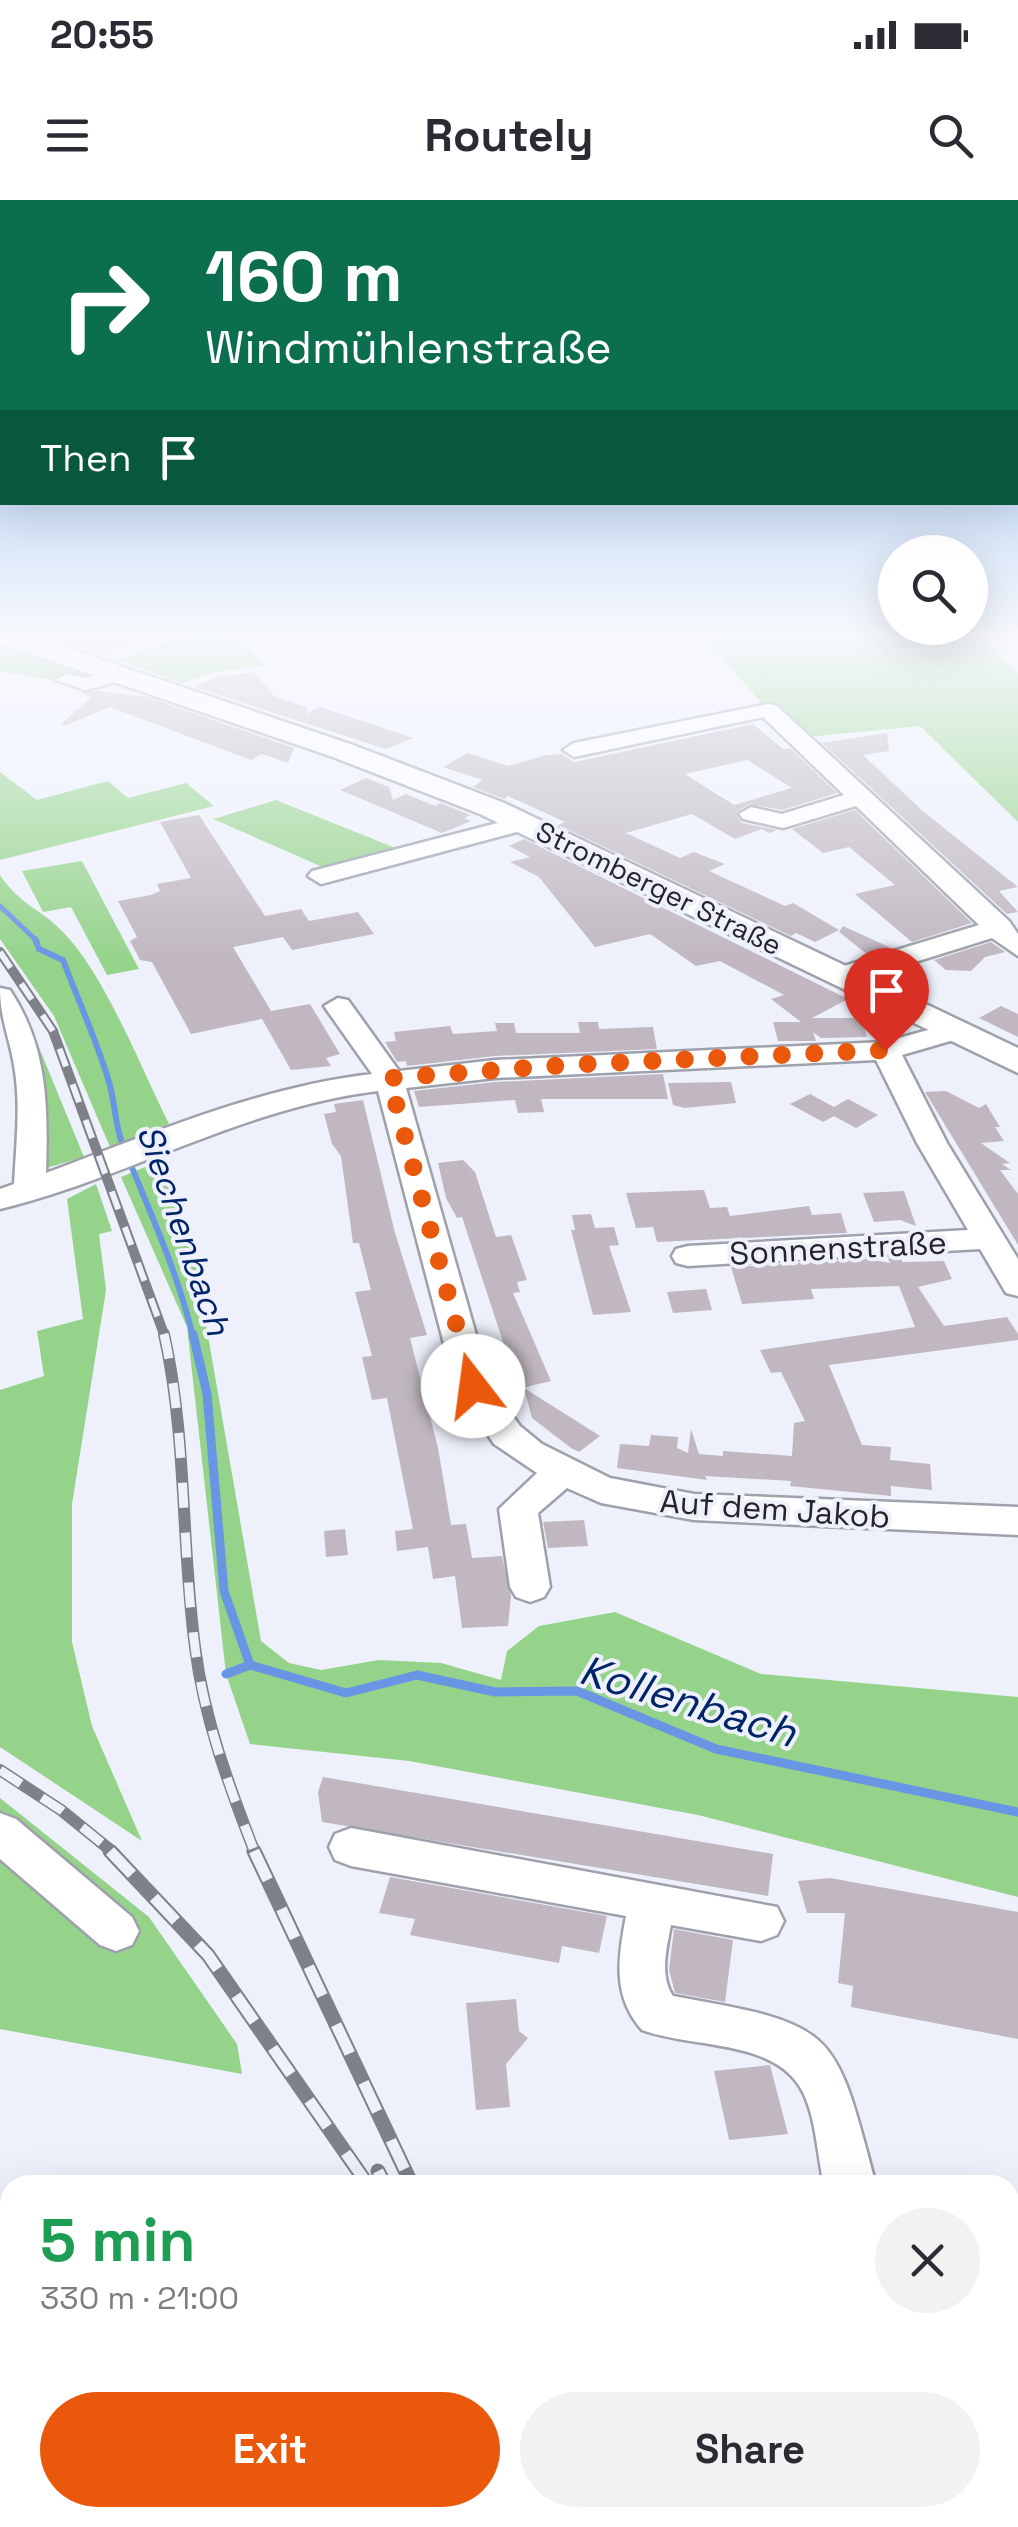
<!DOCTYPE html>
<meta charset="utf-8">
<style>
body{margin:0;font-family:"Space Grotesk",sans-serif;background:#f2f2f3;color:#2b2b33;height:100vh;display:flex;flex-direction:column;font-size:38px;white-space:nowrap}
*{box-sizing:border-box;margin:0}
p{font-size:32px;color:#7c7c81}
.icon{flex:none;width:55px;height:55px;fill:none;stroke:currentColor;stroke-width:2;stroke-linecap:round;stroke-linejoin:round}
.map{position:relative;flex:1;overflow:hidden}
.panel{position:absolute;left:0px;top:1975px;width:1020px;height:352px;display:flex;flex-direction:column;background:#fff;border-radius:30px 30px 0 0;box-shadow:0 10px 40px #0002}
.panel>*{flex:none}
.banner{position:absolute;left:0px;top:0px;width:1020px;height:305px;box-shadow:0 10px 40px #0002;background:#0b6e4f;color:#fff;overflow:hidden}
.tools{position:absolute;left:878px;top:335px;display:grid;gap:20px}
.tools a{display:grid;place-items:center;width:110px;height:110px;border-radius:50%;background:#fff;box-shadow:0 10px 40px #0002;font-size:50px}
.pin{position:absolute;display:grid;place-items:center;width:85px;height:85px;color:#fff;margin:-102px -42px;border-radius:50% 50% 50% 0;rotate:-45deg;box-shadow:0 0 10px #0007}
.pin .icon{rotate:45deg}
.me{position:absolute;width:110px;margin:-55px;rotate:345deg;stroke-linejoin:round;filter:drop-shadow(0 0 8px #0008)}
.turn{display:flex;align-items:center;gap:35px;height:210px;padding:0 40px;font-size:45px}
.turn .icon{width:130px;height:130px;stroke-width:2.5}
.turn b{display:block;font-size:70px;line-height:85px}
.then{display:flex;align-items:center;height:95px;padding:0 40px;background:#0003;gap:20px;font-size:38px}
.round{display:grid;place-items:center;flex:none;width:105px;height:105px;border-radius:52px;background:#f2f2f3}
.summary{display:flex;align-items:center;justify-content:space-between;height:170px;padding:0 40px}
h1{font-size:60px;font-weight:600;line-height:75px;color:#1e9e55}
.primary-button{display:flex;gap:20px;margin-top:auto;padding:20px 40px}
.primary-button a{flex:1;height:115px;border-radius:60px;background:#ea580c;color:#fff;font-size:40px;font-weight:600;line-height:115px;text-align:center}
.primary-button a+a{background:#f2f2f3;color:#2b2b33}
.status{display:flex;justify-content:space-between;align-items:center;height:70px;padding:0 50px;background:#fff;direction:ltr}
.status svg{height:28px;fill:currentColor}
header{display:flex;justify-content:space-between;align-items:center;height:130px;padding:0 40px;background:#fff;font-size:45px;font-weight:600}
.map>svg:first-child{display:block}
.green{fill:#95d38b}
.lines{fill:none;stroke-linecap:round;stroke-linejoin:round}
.stream-far2{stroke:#6895e4;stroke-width:5}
.stream-far1{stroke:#6895e4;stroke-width:6}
.stream{stroke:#6895e4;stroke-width:9}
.building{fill:#c0b7c0;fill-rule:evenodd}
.minor-casing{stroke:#9ea1ab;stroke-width:5}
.major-casing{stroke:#9ea1ab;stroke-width:5}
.minor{fill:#fff;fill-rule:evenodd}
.major{fill:#fff;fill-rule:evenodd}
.rail-far2-casing{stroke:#7f8188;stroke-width:10}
.rail-far1-casing{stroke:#7f8188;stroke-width:12}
.rail-casing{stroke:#7f8188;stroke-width:15}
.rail-far2{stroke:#eef1fc;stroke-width:6;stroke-dasharray:19;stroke-linecap:butt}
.rail-far1{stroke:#eef1fc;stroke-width:9;stroke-dasharray:25;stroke-linecap:butt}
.rail{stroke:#eef1fc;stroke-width:11;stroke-dasharray:32;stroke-linecap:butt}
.route{stroke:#ea580c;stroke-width:18;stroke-dasharray:0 32.4}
.labels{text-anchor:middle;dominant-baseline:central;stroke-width:8;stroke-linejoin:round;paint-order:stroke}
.far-street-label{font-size:28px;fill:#242529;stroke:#eef1fc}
.street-label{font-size:32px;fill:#242529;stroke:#eef1fc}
.water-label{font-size:35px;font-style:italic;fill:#002468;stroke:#eef1fc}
.near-water-label{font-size:42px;font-style:italic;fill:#002468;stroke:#eef1fc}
</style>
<div class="status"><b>20:55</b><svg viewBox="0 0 49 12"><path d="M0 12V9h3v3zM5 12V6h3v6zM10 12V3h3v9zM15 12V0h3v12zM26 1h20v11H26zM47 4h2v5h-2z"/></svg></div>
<header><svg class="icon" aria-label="menu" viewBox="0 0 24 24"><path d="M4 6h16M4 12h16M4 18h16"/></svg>Routely<svg class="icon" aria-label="search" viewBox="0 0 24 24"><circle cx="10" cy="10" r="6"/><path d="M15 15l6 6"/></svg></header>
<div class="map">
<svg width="1018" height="2327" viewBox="0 0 1018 2327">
<rect width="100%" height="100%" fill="#eef1fc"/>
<path class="green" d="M184,437H235L267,465L210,473L183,483L116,460Z
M703,437H983L1018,473V622L920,526L807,537L768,510Z
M0,445L94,477L59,481L0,471Z
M0,572L37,600L108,581L128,598L186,583L214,606L0,660Z
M276,600L398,649L327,669L213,619Z
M82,661L139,769L107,775L71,707L43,712L22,671Z
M0,675C21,706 41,709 63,732C105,775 141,868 169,924L110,947L54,816L0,739Z
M0,784L29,823L84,957L43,969L21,820Z
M162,960L190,1032L261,1441L289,1463L321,1470L379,1460L441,1463L501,1480L507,1451L539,1426L615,1412L761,1474L1018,1497V1697L698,1615L409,1561L250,1544L226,1474L187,1127L121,977Z
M96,984L112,1031L99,1034L106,1090L72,1304V1442L92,1526L142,1641L0,1547V1190L44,1176L37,1131L83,1119L67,999Z
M0,1598L149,1717L237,1844L242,1874L0,1829Z"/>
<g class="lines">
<path class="stream-far2" d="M0,706L37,741"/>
<path class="stream-far1" d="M35,739L39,749L63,760C78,800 97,841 109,882C115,902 115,924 122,943C147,1006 177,1069 193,1137"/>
<path class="stream" d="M193,1134L207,1194L224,1391L250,1465
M226,1474L250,1465L346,1493L417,1475L495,1492L577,1491L716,1549L1018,1612"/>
</g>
<path class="building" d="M54,437H145V438L102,456Z
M254,472L274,496L308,508L306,514L320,507L413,538L386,549L194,487L216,477Z
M97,491L147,497L294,548L288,563L262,554L251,560L110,507L64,526L62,523L91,498L80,492Z
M753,524L783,549L790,548L837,593L782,610L749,604L735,613L742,623L777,630L769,633L762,629L735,639L692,614L626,633L680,658L694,652L725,664L709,671L785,706L793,703L839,730L815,742L796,733L791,736L558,625L565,622L508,596L504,599L473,587L483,580L443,567L468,553L508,566L547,555L562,554L574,562ZM747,560L792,588L734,605L685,574Z
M887,533L889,551L863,555L924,612L1018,687L999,691L1018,712L1007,714L822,543Z
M366,578L389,587L393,600L406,594L435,606L440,603L471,615L464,618L471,621L442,633L340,590Z
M855,610L972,723L912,742L855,694L895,685L849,647L823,653L792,629Z
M199,615L265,716L301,709L309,721L358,712L374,734L292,750L283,737L233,747L271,811L310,804L340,854L326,858L331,866L291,870L262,819L191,834L152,762L140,760L130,741L137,737L118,701L151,695L160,691L157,684L191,678L160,622Z
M524,639L848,799L812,818H862L867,837L821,838L813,832L816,841H778L773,822H801L771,799L784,795L720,761L696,766L650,734L595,747L539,677L510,662L530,657L509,646Z
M843,726L891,748L868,755L839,732Z
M991,742L1005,752L985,757L971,771L946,770L934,760Z
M1001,806L1018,814V837L979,818Z
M578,822H598L599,829L653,827L657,849L495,856L407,866L406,861L397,862L385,842L396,841L394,832L450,826L453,834L497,831L495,823H514L516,833H580Z
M663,874L668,899H541L544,912L518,913L515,900L419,907L414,891L495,882Z
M731,882L736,903L685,908L673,905L668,883Z
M946,891L979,908L986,904L1000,927H995L1004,941L981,943L1010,963L1002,964L1011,970H1000L1018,994V1045L925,892Z
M810,894L834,907L848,899L878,915L856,928L834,916L823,922L790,904Z
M363,900L395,1033L427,1135L410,1138L438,1248L451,1325L466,1324L472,1358L502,1356L511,1396L508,1426L462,1428L455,1376L433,1379L428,1347L397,1351L395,1331L413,1329L387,1198L372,1200L362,1157L372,1156L355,1092L371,1090L359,1043H353L341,956L332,944L324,914L336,912L334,904Z
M463,960L475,972L496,1037L511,1035L527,1080L517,1082L520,1092L513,1093L551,1181L522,1188L511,1166L462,1017L457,1018L446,998L438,963Z
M704,990L710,1008L727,1007L730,1016L809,1006L812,1015L841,1013L847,1033L657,1042L653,1027L636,1028L626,993Z
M904,991L916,1026L900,1020L874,1022L863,993Z
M591,1014L595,1028L614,1027L619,1045L609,1046L631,1112L593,1115L571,1030H575L572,1015Z
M899,1057L903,1062L944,1061L952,1079L918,1087L944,1126L1007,1117L1018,1134V1140L829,1165L862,1245L891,1247L890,1260L930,1264L932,1290L891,1286V1296L790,1286L791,1281L705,1276L707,1280L617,1268L620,1244L649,1246L651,1235L678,1237L677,1248L688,1253L691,1229L699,1254L723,1256V1251L792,1256L794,1223L805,1221L781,1172L771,1173L760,1150L915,1127L899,1086L811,1089L814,1099L742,1104L731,1067L868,1059L890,1063L888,1058Z
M706,1089L712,1110L673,1113L667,1092Z
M524,1188L600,1236L579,1252L571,1248L532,1218Z
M584,1320L588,1346L548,1348L543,1322Z
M345,1329L348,1355L326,1357L324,1331Z
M323,1577L773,1654L768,1696L322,1622L318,1592Z
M390,1677L607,1716L599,1753L562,1746L559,1763L410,1735L415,1719L379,1713Z
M830,1678L1018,1712V1839L851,1807L853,1786L838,1783L845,1713H807L798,1681Z
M674,1729L733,1740L725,1802L675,1793L669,1770Z
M516,1799L519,1831L528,1838L506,1864L510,1907L476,1910L466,1803Z
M770,1865L788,1934L729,1940L714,1871Z"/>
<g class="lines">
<g class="minor-casing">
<path id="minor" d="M119,469L126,471V479L86,490L55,480L66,474L86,478Z
M768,504L776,505L1009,721L1018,734V756L992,738L851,782H831L827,776L831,770L979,725L856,606L783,628L743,619L739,614L751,607L782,614L844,595L763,517L574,557L563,550L574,543Z
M524,616L536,623L532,628L321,684L308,676L312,671Z
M0,788L10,790C48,847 48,907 46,973C151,934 259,887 372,874L324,806L338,798L348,800L399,871L495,860L884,842L954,823L964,825L968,831L964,837L902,855L947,943L1018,1059V1096L1006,1093L980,1049L688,1066L676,1063L672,1056L676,1049L688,1046L968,1030L917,943L876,860L495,878L406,888L490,1184L520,1226L542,1244L610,1278L694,1294L1018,1307V1335L694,1320L601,1303L567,1288L538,1313L550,1387L544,1397L530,1402L516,1397L510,1387L499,1309L537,1273L494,1244L455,1186L378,891C244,907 128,978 0,1009V989L14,984C16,945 21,904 14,865C9,836 0,818 0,788Z
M0,1613L16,1619L132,1717L139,1731L132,1745L116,1751L100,1745L0,1659Z
M351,1628L777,1707L784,1721L777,1735L761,1741L671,1725C667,1747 659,1776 673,1796C837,1825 834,1827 876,1985H824C817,1955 816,1913 800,1887C771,1839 689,1848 642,1830C612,1796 618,1758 626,1716L351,1666L335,1660L329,1647L335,1634Z
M1018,2096V2150L1010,2151V2097Z
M0,2143L10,2144V2200L0,2199Z
M443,2318H501L504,2327H446Z"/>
</g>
<g class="major-casing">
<path id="major" d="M0,437H35L353,545L502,602L1018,848V873L480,614L333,557L0,443Z"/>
</g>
<use href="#minor" class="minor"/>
<use href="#major" class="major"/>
<g class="rail-far2-casing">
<path id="rail-far2" d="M0,752L53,831L165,1137"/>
</g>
<g class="rail-far1-casing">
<path id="rail-far1" d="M164,1134C187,1237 181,1343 195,1447C204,1519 229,1586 255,1653
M0,1570L61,1610L114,1653"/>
</g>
<g class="rail-casing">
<path id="rail" d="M110,1651L208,1755L368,1985
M254,1651L412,1985
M378,1971L385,1985
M542,2318L546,2327
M576,2318L580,2327"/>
</g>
<use href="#rail-far2" class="rail-far2"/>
<use href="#rail-far1" class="rail-far1"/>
<use href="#rail" class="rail"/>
</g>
<linearGradient id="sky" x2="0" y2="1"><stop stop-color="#75a8e6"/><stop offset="0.57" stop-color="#f7f9fe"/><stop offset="1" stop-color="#f7f9fe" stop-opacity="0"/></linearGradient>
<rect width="1018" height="763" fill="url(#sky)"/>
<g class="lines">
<path class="route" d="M473,1186L389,878L566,865L886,850"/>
</g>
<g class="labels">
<g class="far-street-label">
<text transform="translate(659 688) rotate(26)">Stromberger Straße</text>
</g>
<g class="street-label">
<text transform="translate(838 1048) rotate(-3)">Sonnenstraße</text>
<text transform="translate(775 1309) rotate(4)">Auf dem Jakob</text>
</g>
<g class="water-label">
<text transform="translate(184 1030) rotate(71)">Siechenbach</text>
</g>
<g class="near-water-label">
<text transform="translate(688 1501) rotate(17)">Kollenbach</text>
</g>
</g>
</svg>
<div class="tools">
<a><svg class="icon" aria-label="search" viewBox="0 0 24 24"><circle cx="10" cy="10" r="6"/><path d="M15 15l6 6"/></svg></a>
</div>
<div class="pin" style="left:886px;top:850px;background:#d93025"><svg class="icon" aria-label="arrive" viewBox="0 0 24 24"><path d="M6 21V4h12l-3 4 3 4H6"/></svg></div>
<svg class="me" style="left:473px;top:1186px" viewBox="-20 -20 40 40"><circle r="19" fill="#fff"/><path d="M0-13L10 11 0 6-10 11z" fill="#ea580c"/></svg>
<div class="banner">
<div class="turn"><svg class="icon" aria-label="right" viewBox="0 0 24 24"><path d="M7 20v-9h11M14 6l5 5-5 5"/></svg><div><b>160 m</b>Windmühlenstraße</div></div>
<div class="then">Then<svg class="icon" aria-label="arrive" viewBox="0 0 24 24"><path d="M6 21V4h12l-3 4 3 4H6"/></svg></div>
</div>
<section class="panel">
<div class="summary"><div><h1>5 min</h1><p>330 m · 21:00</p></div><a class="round"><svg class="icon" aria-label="close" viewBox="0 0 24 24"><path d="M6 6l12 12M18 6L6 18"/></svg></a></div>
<div class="primary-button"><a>Exit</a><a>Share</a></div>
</section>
</div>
